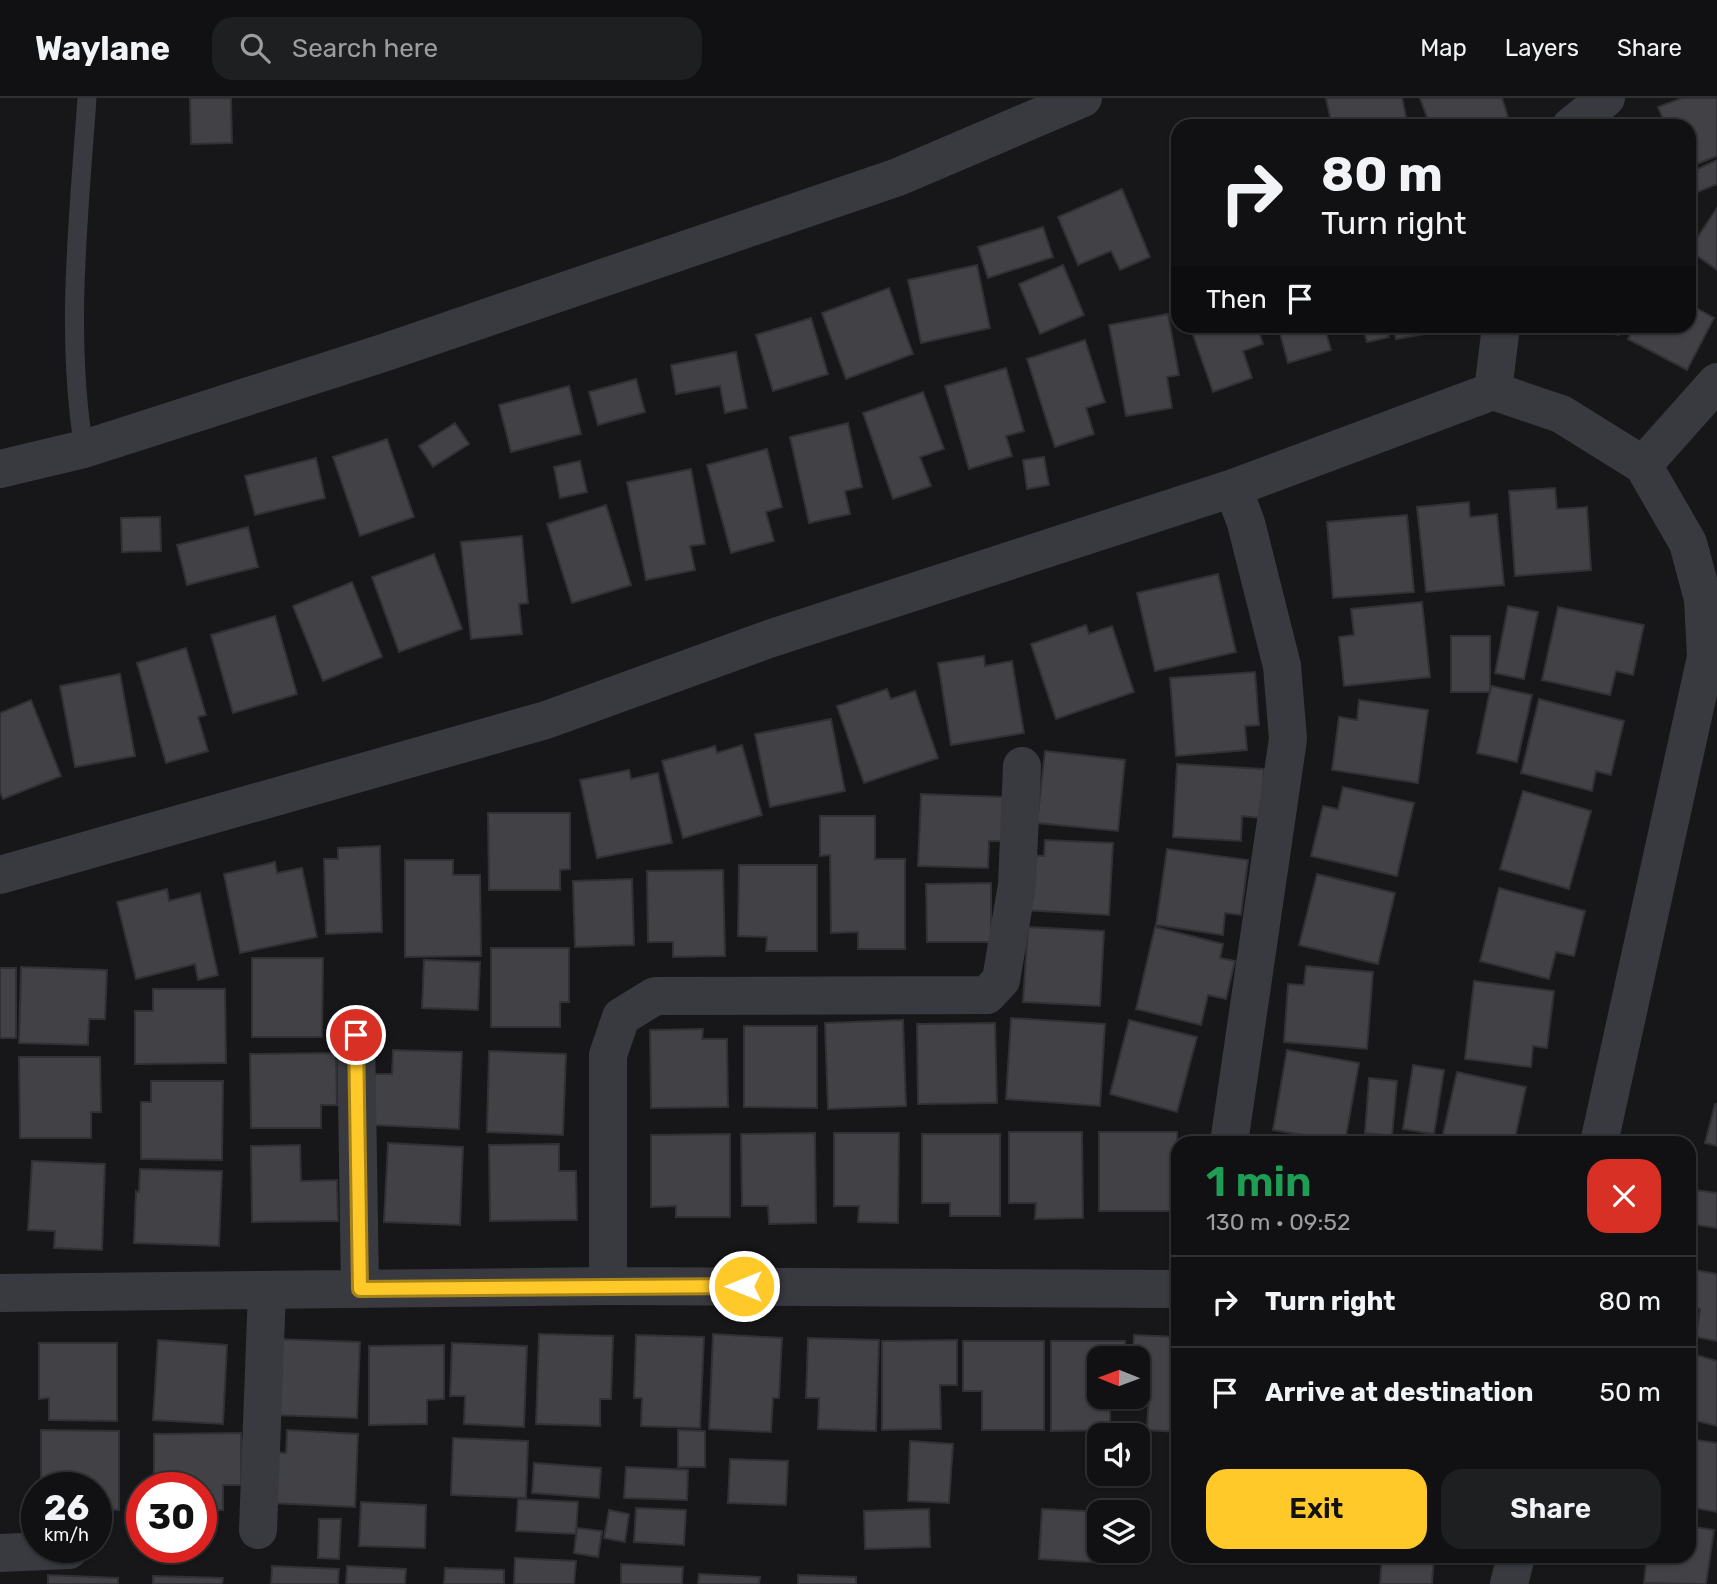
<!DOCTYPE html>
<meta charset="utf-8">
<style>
body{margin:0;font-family:Rubik,sans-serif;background:#1e1f21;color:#f1f3f6;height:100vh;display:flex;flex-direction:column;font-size:26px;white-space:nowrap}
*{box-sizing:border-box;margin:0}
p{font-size:23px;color:#9c9da0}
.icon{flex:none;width:38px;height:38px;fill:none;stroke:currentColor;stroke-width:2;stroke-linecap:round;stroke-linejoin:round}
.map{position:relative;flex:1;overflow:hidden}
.sheet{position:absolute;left:1171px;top:1038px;width:525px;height:427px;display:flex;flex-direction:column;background:#111113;border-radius:21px;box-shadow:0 2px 5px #0004,0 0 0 2px #303133}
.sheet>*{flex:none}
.banner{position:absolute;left:1171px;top:21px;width:525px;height:214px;border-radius:21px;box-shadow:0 2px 5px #0004,0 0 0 2px #303133;background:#111113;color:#f1f3f6;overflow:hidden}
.needle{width:46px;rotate:271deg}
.buttons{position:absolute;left:1087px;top:1248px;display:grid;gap:14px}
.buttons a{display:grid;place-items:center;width:63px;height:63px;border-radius:14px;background:#111113;box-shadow:0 2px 5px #0004,0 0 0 2px #303133;font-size:35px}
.speed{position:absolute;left:21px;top:1374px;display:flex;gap:14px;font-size:35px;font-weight:700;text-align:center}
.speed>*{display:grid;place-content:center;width:91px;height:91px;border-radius:50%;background:#111113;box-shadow:0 2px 5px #0004,0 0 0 2px #303133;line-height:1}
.speed small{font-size:18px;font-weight:400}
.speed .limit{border:10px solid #d22;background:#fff;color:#111}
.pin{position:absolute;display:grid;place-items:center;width:60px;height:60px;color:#fff;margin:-30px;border:4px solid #fff;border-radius:50%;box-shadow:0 2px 7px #0007}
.me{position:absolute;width:77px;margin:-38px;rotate:270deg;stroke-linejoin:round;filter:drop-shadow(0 0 5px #0008)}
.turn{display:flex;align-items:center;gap:24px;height:147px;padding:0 35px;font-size:32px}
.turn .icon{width:91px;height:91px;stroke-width:2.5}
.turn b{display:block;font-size:49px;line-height:60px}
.then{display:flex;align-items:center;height:66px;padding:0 35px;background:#0003;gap:14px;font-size:26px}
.round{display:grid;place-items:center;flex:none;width:74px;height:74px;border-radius:21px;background:#1e1f21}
.overview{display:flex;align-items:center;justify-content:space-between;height:119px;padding:0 35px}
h1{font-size:42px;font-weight:600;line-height:52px;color:#1e9e55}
.primary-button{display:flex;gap:14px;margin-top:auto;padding:14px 35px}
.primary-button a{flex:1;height:80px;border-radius:21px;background:#ffc929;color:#111;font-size:28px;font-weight:600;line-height:80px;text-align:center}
.primary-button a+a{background:#1e1f21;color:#f1f3f6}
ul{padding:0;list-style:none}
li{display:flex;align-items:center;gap:21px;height:91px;padding:0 35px;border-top:2px solid #303133}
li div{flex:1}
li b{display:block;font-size:26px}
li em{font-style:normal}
header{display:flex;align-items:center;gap:42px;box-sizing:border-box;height:98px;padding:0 35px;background:#111113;border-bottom:2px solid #303133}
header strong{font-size:33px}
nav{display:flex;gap:38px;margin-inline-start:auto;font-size:24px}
.search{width:490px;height:63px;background:#1e1f21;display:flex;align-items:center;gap:18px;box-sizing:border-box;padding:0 24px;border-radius:21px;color:#9c9da0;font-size:26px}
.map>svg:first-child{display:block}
.building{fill:#414146;stroke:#313135;stroke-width:2}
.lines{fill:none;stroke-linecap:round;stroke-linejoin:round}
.service{stroke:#393a40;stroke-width:19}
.minor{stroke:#393a40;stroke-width:38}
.route-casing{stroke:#a6831b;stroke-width:18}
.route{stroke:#ffc929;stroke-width:12}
</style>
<header>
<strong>Waylane</strong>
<div class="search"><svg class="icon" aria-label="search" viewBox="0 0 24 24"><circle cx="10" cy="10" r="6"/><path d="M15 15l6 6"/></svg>Search here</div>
<nav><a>Map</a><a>Layers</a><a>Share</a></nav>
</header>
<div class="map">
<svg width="1717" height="1486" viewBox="0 0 1717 1486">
<rect width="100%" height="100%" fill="#171719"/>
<path class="building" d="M190,0H231L232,45L191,46Z
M1326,0H1402L1408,28H1332Z
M1420,0H1502L1508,19L1482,28H1457L1456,25L1448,28H1430Z
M1682,0H1717V58L1689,69V28H1666L1658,9Z
M1717,62V86L1693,96L1689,86V75Z
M1122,91L1150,159L1120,172L1111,153L1078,167L1058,119Z
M1717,110V172L1689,152Z
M1043,129L1053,159L988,180L978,149Z
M977,167L990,230L921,245L908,182Z
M1063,167L1084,217L1040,236L1019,186Z
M889,190L913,256L846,281L822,215Z
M1689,206L1714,220L1687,272L1628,241L1635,228H1689Z
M1168,216L1179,277L1167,279L1172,310L1126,318L1109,227Z
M811,220L828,276L773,293L756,237Z
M1190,228H1257L1263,246L1243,253L1252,280L1213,294Z
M1278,228H1324L1331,252L1288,265Z
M1363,228H1386L1389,239L1367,244Z
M1393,228H1457L1458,230L1396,241Z
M1580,228H1621L1619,237Z
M1085,242L1105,304L1086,310L1094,336L1055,349L1027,261Z
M736,254L747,310L725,315L720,288L676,296L671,267Z
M1006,270L1024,333L1006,338L1012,358L969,371L945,288Z
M636,281L645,314L598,327L589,294Z
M569,288L581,336L511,354L499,307Z
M923,294L944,351L920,359L931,388L893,401L863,315Z
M455,325L469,346L433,369L419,348Z
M848,325L862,389L845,393L850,416L809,425L790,339Z
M387,341L414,419L360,438L333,359Z
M767,351L782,409L766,414L774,443L731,455L707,367Z
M1044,359L1049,387L1027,391L1023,362Z
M316,360L325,400L255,417L245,378Z
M580,363L587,394L560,400L554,369Z
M691,371L705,446L690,448L695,472L646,482L627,384Z
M1555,390L1557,411L1587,409L1591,472L1515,478L1509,393Z
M1469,404L1470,419L1497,416L1504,487L1426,494L1417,409Z
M606,407L631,487L572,505L547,426Z
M1407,417L1414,494L1333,500L1327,424Z
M160,419L161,453L122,454L121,420Z
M248,429L258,469L187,487L177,447Z
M522,438L528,505L519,506L522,536L471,541L461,444Z
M434,456L462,531L399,554L372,479Z
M1218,476L1236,554L1155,573L1137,495Z
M352,484L382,559L323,583L293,508Z
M1422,504L1430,579L1344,588L1339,539L1354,537L1351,511Z
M1508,508L1538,514L1524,581L1495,575Z
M1558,509L1644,527L1633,577L1616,573L1610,597L1542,582Z
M275,518L297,596L233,615L211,537Z
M1086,527L1089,536L1112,528L1134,594L1056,621L1031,546Z
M1451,538H1490V594H1451Z
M186,550L206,617L198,619L208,653L166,665L137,565Z
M984,558L985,568L1012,563L1024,635L951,647L938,565Z
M1255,574L1259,627L1245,628L1247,652L1176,658L1170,580Z
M120,576L135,658L75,669L60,588Z
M1491,588L1532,597L1517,664L1477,655Z
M887,591L891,601L915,593L938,660L864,685L837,608Z
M1539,601L1624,623L1611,677L1596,673L1592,693L1521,675Z
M31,602L61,678L3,701L0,694V615Z
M1359,602L1428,612L1418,685L1332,672L1339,619L1357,622Z
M831,621L845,693L770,709L755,636Z
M742,647L762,717L683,740L662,663L715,648L717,655Z
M1045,653L1125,662L1118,733L1037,725Z
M1177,666L1264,671L1261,720L1242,718L1241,743L1173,739Z
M629,672L631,681L658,675L672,745L597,760L580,682Z
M1343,689L1414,705L1397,778L1311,758L1323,708L1338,711Z
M1523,693L1591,713L1569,791L1500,771Z
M921,696L1003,699L1002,743H989L988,770L918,768Z
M488,715H570V771L560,772V792H489Z
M820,718H875V761H905V851H858V834L831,835L830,757L820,758Z
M1045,742L1113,745L1109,817L1024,812L1027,757L1044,758Z
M380,748L382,834L326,836L324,761H338V750Z
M1167,751L1248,762L1241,817L1225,815L1223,837L1156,827Z
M405,762H453V777H480L481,858L405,859Z
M275,764L277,775L302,770L317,839L240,855L224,776Z
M739,767H817V853H766L767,839L738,838Z
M723,772L725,858L673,859V844H648L647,773Z
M1317,776L1395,795L1378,866L1299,847Z
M632,781L634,847L575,849L573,783Z
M991,785V844H927L926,786Z
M1499,790L1585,813L1574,858L1556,854L1549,881L1480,863Z
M167,791L169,803L200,795L218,877L198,882L195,866L136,881L117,804Z
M1028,829L1104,833L1100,908L1023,904Z
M1155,829L1223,846L1220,860L1235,863L1226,901L1208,897L1201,927L1136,911Z
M491,850H569V904H560V929H491Z
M252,860H323L322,939H252Z
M424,862L480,864L478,912L422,910Z
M1306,868L1373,874L1367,951L1284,944L1288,886L1304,887Z
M21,869L107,872L105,921H89L88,947L19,945Z
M0,870H16V940H0Z
M1474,883L1554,893L1547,950L1533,948L1531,969L1465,961Z
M153,891H225L226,965L135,966V913H153Z
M1011,920L1105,926L1100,1008L1006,1001Z
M903,922L906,1008L828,1011L825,925Z
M1129,922L1197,939L1177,1014L1110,996Z
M995,925L997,1005L918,1006L917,926Z
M744,928H817V1010L744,1009Z
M703,931L702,941H727L728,1009L651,1010L650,932Z
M393,952L462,954L459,1031L373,1027L375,976H392Z
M1287,952L1359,965L1345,1044L1273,1032Z
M489,953L566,956L563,1037L487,1034Z
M336,955L337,1007H321V1030H251L250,956Z
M19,959H100L101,1014H91V1040H20Z
M1413,967L1444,972L1434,1036L1403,1031Z
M1457,974L1526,989L1514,1045H1441Z
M1369,980L1397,983L1392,1038L1365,1035Z
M151,983H223L222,1062L141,1061V1004H151Z
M1715,1006H1717V1048L1705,1045Z
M1009,1034H1082L1083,1120L1035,1121L1036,1105H1009Z
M1099,1034H1177L1178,1113H1099Z
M815,1035L816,1125L769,1126L768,1108H742L741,1036Z
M834,1035H899L898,1125L858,1124L859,1108H834Z
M730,1036V1119H676V1108L651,1109V1037Z
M922,1036H1000V1118H950V1105H922Z
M388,1045L463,1049L460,1127L384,1124Z
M559,1046V1073H576L577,1122L490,1123L489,1047Z
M300,1047L301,1083L337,1082L338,1123L252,1124L251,1048Z
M32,1063L105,1066L102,1152L54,1150L55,1133L28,1132Z
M140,1071L222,1073L219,1148L134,1145L136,1093L139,1094Z
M1695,1092L1717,1095V1130L1690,1126Z
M1689,1171L1717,1176V1243L1696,1239L1700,1211L1689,1209Z
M539,1236L613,1238L611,1301H600V1328L536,1326Z
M713,1236L782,1240L779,1300H773L771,1334L709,1331Z
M636,1237L704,1239L700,1330L641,1328L642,1300H634Z
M1134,1237L1178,1239V1334L1147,1332L1149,1293L1138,1292V1260H1133Z
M808,1240L879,1242L876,1333L818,1331L819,1300H806Z
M276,1241L360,1244L357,1320L273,1317Z
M158,1242L227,1247L223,1326L153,1322Z
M957,1242V1287H940L941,1331L882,1332V1243Z
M963,1243H1044V1332H982V1293H963Z
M1051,1243H1125V1260H1099V1298H1110V1332L1051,1333Z
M39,1245H117V1323L49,1322V1300L39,1301Z
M452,1245L527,1248L524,1329L464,1326L465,1298H450Z
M444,1247V1301L427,1302V1326L369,1327V1248Z
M1689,1255L1717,1263V1328L1689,1321Z
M41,1332L119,1333V1412L96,1411V1390H41Z
M287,1332L358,1336L355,1409L270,1405L273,1354L286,1355Z
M678,1332L705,1333V1369H678Z
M241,1335V1387H223V1412H201V1390H154V1336Z
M453,1340L528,1343L526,1400L451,1397Z
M1689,1341L1717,1345V1414L1689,1409Z
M910,1343L953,1346L949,1405L908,1403Z
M730,1361L788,1363L786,1407L728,1405Z
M534,1365L601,1370L599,1400L532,1395Z
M626,1369L688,1372L687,1402L624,1400Z
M518,1401L578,1404L576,1436L516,1433Z
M361,1404L426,1407L425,1450L359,1448Z
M636,1410L686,1412L684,1447L634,1444Z
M929,1411L930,1449L865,1451L864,1413Z
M1042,1411L1106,1414H1099V1452H1106L1105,1465L1039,1461Z
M609,1412L629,1416L625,1444L604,1440Z
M319,1421H341L339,1461L318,1460Z
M1689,1428L1714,1432L1706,1486L1644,1485L1647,1458H1689Z
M577,1430L602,1433L598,1459L574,1455Z
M1309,1458H1368V1462Z
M1382,1458H1434L1432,1486H1380Z
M515,1460L576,1463L574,1486H514Z
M621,1466L683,1469L682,1486H621Z
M272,1468L339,1471L338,1486H271Z
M347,1468L406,1471L405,1486H346Z
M445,1470L504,1472V1486H444Z
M699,1476L760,1479L759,1486H698Z
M48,1477L118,1480V1486H48Z
M798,1477L856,1479V1486H798Z
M153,1478L223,1480L222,1486H153Z"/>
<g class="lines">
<path class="service" d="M84,351C65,236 79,116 87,0"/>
<path class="minor" d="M1571,28L1606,0
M1493,293L1501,228
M1643,367L1717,284
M0,371L84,351L383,255L898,79L1083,0
M0,777L546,622L766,542L1233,390L1493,293L1561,316L1643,367L1688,445L1703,501L1706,559L1599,1045
M356,937L360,1191
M1229,1045L1288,641L1282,568L1246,425L1233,390
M608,1188V957L621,919L655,898L987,897L1001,882L1017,787L1022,668
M0,1195L608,1188L1178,1191
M258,1432L267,1192
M0,1455L69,1452
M1509,1486L1516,1458"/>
</g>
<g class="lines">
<g class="route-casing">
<path id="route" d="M356,937L360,1191L744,1188"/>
</g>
<use href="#route" class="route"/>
</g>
</svg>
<div class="buttons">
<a><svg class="needle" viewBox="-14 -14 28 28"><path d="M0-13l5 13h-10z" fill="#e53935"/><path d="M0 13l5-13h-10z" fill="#9c9da0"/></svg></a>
<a><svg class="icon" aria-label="sound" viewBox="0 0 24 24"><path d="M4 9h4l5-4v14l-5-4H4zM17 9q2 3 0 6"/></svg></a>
<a><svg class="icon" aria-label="layers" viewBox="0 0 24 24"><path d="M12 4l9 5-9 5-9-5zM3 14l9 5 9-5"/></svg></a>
</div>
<div class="speed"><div>26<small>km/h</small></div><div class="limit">30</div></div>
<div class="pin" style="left:356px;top:937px;background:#d93025"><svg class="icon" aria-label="arrive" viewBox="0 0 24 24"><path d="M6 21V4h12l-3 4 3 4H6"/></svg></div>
<svg class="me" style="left:744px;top:1188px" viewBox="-20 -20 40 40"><circle r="17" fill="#ffc929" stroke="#fff" stroke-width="3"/><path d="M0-11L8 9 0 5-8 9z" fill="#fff"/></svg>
<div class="banner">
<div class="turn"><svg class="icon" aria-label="right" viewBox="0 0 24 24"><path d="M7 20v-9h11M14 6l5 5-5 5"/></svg><div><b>80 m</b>Turn right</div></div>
<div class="then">Then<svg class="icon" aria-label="arrive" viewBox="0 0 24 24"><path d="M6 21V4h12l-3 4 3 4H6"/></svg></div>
</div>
<section class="sheet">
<div class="overview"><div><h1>1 min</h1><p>130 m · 09:52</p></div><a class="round" style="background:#d93025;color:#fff"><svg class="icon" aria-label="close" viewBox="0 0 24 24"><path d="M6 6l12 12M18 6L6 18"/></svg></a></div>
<ul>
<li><svg class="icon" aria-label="right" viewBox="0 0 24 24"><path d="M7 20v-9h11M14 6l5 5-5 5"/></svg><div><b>Turn right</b></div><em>80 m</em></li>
<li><svg class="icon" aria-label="arrive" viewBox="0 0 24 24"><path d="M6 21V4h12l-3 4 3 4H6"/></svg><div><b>Arrive at destination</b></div><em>50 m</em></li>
</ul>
<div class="primary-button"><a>Exit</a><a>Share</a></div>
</section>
</div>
